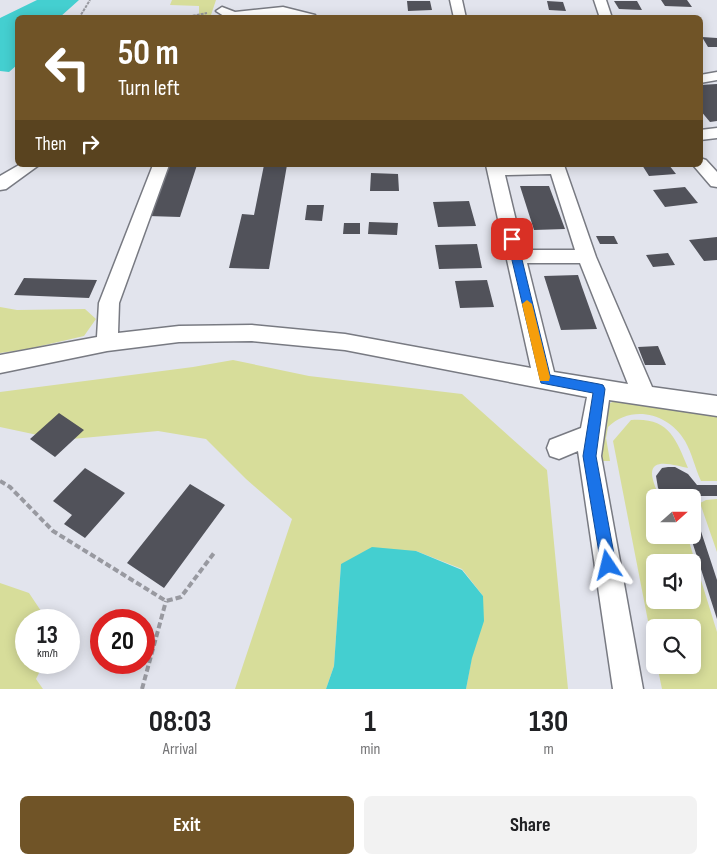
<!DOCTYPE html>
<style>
body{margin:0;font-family:"Sofia Sans Condensed",sans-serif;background:#f2f2f2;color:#202124;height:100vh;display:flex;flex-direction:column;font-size:19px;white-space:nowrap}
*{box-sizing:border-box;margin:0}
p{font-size:16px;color:#757577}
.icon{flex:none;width:28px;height:28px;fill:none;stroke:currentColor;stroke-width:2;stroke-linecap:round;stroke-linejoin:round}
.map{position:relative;height:689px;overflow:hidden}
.sheet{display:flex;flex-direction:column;background:#fff;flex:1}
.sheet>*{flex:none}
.guide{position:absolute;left:15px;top:15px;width:688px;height:152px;border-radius:8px;box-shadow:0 2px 12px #0003;background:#705427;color:#fff;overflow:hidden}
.needle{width:32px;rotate:69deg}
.controls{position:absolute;left:646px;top:489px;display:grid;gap:10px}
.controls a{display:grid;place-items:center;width:55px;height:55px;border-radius:8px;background:#fff;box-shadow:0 2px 12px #0003;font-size:25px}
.speed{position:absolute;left:15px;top:609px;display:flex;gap:10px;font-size:25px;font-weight:700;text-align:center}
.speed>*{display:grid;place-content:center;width:65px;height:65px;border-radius:50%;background:#fff;box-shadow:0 2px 12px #0003;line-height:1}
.speed small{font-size:12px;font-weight:400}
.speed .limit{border:8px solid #d22;background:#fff;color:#111}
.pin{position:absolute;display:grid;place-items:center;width:42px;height:42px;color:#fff;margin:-21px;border-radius:10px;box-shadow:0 2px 8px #0006}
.me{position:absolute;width:55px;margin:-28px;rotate:350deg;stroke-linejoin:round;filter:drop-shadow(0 0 4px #0008)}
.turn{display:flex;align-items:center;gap:18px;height:105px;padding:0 20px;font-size:22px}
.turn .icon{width:65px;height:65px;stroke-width:2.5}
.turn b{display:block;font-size:35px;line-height:42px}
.then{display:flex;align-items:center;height:48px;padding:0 20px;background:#0003;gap:10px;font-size:19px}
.eta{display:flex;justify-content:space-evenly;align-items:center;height:85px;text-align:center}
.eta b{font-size:30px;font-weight:700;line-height:35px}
.cta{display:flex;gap:10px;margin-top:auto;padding:10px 20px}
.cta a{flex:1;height:58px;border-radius:8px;background:#705427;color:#fff;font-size:20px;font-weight:700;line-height:58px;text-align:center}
.cta a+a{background:#f2f2f2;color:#202124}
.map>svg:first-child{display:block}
.green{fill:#d7dd9a;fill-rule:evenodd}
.water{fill:#44cfd0}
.building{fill:#51525a}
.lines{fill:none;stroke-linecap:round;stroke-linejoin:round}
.minor-casing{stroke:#787a82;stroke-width:3}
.path-far1{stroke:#9899a0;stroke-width:2;stroke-dasharray:3 1;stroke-linecap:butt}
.path{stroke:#9899a0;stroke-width:4;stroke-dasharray:6 3;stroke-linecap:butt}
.minor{fill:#fff;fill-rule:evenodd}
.route{fill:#1a73e8;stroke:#114b97}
.slow{fill:#f59e0b}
</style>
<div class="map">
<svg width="717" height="689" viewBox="0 0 717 689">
<rect width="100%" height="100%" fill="#e2e4ed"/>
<path class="green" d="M172,0H216L210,18L199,17V6L170,5Z
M0,307L17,310L85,309L96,319L84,336L28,349L0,353Z
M233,360L309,376L462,394L547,470L568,689H466L483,596L462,569L416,551L341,564L334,666L326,689H235L292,519L246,479L206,439L158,431L61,440L0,427V392L193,367Z
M614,401L717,413V481H701C695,468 692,453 685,441C669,413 631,404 608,427L606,438L610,461H599L607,405Z
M631,420C668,417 676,438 688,468C678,467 646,454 653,480C655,487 657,493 663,497L655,498V535H687L717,632V689H662L657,665H692V628H655V657L613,441ZM692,562V600H655V562Z
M717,499V552L700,503L706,500Z
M0,583L29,593L47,620H26V662L44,663L36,679L43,689H0Z"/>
<path class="water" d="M37,0H79L60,17L18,18L17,65L9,72L0,71V18Z
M372,547L416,551L462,570L483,596L484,621L472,658L466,689H326L334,666L341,564Z"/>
<path class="building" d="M661,0H687L692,7L665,6Z
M407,1H430L432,10L408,11Z
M547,1L563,2L566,11L549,10Z
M614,1H637L642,10L619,9Z
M368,15H390L391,18H368Z
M702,37L717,38V47H708Z
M717,84V121L710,122L700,110V85Z
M167,165H197L180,217L148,216Z
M264,165H287L269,269L229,268L242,214L254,215Z
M642,165H669L676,174L649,176Z
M371,173L398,174L399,191H370Z
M520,186H549L565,229L534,230Z
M685,187L698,203L665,207L653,190Z
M469,201L476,226L438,227L433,202Z
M307,205H324L322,221L305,220Z
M369,222L398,223L397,235L368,234Z
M344,223H360V234H343Z
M596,236H614L618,244H600Z
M717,237V260L704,261L689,240Z
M477,244L482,268L439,269L435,245Z
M668,253L675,265L653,267L646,255Z
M578,275L582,287L597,329L561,330L544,276Z
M24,278L97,280L89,298L14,295Z
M487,280L494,307L460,308L455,281Z
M658,346L666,365H645L638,347Z
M59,413L84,430L55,457L30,439Z
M668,467H675L688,474L697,485H717V496H697L692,501V498H666L658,488L656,476L662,468Z
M85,468L125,493L85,538L64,524L72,515L53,501Z
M190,484L225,505L164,588L127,563Z
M692,504L717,580V619L690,535H692Z"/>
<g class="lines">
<g class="minor-casing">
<path id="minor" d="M450,0H462L466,18H454Z
M594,0H606L612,18H600Z
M222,7L235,12L283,7L315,15L317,18H295L283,15L227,18L216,11Z
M717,72V80L700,83V75Z
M717,128V138L700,140V130Z
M700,158L706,160L717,172V187L711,186L693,165H700Z
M19,165H39L6,189L0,190V176Z
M153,165H169L119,303L118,333L179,326L252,325L345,334L531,368L486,165H564L596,257L652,387L717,396V416L609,400L601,456L643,689H613L578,451L559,459L550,456L547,448L550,440L581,428L587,397L345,350L252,341L179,342L107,351L0,373V355L97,337L99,303ZM551,174L575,250H523L505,175ZM527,263H580L628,384L554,372Z"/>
</g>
<path class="path-far1" d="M79,18L90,0
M181,18L207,13"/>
<path class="path" d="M0,481L10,487L53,531L166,601L181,597L214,553
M142,689L166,601"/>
<use href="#minor" class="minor"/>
</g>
<path class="route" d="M512,236L517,239L550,375L599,384L603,385L605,389L596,456L616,565L614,570L608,572L603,570L601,565L583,456L593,393L541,383L507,239Z"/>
<path class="slow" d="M527,300L532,304L550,377L549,381H540L539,377L522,304Z"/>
</svg>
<div class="controls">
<a><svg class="needle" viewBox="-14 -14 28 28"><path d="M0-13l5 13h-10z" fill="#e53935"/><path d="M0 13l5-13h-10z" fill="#757577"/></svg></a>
<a><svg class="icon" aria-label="sound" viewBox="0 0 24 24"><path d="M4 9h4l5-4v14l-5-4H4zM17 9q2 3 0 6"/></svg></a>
<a><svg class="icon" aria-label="search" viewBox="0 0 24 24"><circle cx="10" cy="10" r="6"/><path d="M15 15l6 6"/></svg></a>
</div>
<div class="speed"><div>13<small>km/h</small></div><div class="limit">20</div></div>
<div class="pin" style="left:512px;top:239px;background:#d93025"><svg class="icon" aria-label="arrive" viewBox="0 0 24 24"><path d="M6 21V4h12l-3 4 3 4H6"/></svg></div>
<svg class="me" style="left:608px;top:565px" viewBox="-20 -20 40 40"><path d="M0-17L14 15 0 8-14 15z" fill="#1a73e8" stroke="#fff" stroke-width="4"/></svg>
<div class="guide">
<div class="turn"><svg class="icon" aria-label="left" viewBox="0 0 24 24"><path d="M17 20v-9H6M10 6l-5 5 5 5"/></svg><div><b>50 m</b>Turn left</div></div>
<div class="then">Then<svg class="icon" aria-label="right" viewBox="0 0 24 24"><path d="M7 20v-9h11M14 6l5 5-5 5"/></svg></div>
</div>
</div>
<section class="sheet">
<div class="eta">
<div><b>08:03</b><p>Arrival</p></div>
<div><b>1</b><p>min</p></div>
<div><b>130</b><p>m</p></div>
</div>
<div class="cta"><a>Exit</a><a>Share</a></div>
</section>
